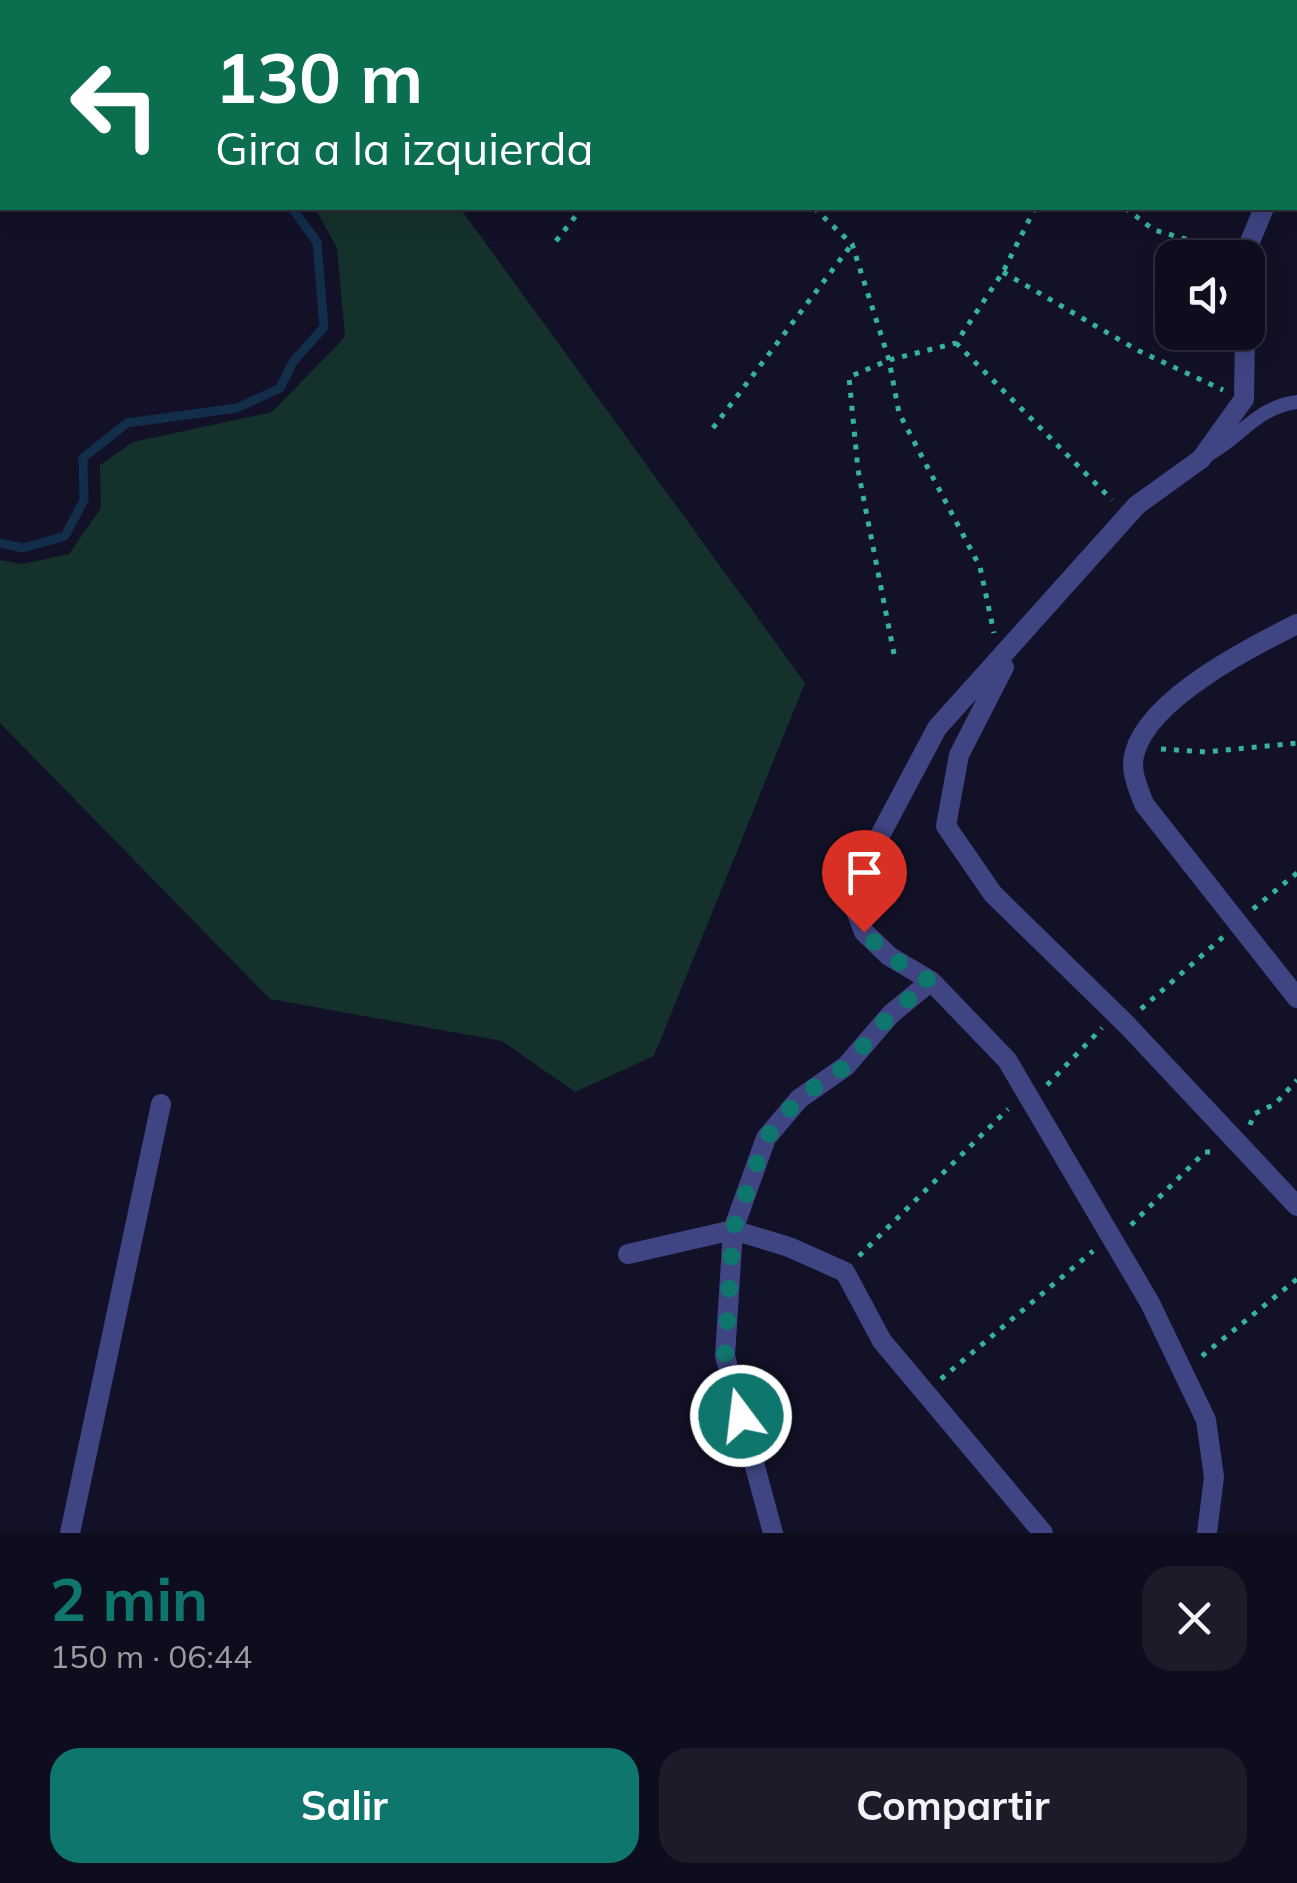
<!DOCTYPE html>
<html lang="es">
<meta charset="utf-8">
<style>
body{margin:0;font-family:Mulish,sans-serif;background:#1c1b2a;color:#f1f3f6;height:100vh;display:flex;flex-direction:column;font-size:38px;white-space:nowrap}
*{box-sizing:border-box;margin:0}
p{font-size:32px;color:#9b9ca4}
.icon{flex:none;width:55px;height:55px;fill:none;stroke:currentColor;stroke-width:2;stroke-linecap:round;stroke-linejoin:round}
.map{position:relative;height:1533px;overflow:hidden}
.drawer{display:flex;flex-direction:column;background:#0e0d1d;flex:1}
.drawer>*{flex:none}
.banner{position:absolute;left:0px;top:0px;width:1298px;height:210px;box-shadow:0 5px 25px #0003,0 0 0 2px #2e2d3b;background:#0b6e4f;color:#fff;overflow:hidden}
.controls{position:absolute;left:1155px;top:240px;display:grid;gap:20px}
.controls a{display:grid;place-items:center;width:110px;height:110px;border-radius:20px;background:#0e0d1d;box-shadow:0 5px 25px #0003,0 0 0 2px #2e2d3b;font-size:50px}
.pin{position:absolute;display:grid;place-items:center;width:85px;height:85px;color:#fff;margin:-102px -42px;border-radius:50% 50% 50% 0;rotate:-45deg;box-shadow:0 0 10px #0007}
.pin .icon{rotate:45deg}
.me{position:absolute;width:110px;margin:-55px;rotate:345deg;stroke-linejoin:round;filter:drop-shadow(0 0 8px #0008)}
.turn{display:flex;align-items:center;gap:35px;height:210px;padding:0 50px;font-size:45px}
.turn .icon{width:130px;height:130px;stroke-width:2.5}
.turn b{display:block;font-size:70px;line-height:85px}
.round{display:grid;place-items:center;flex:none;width:105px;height:105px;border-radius:30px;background:#1c1b2a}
.summary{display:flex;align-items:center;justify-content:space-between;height:170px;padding:0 50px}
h1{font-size:60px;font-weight:700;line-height:75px;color:#0f766e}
.cta{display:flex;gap:20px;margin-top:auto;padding:20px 50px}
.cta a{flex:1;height:115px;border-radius:30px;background:#0f766e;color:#fff;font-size:40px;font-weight:700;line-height:115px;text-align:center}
.cta a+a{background:#1c1b2a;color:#f1f3f6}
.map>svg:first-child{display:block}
.green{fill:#15312c}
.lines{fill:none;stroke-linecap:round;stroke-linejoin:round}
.stream{stroke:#122e4b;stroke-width:9}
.path{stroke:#37b39c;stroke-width:5;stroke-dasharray:5 8;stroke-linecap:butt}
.service{stroke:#3f4583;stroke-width:14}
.minor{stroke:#3f4583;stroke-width:20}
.route{stroke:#0f766e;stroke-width:18;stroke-dasharray:0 32.4}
</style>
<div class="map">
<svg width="1297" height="1533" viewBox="0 0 1297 1533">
<rect width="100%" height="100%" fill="#121127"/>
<path class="green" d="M315,208H460L805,683L654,1056L575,1092L502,1041L270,999L0,723V560L22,564L69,554L101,508L100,465L133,442L272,412L345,337L337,248Z"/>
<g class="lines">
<path class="stream" d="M195,0L196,2
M626,0L629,2
M840,2L841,0
M0,543L23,548L65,536L84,500L83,458L127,423L237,408L280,388L293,362L324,327L317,242L292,208"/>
<path class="path" d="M454,0L457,2
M1084,0L1088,2
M358,2L360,0
M814,208L852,244L889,360L899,413L980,567L994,633
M1125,208L1154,230L1221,249
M556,241L582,208
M1003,272L1137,350L1223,390
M956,343L1112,500
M713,428L852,244
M894,654L858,470L849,377L889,360L956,343L1003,272L1035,208
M1161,749L1206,752L1297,743
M1253,909L1297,873
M1141,1009L1223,937
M1047,1085L1102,1028
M1250,1125L1254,1114L1275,1104L1297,1080
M1131,1225L1205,1152H1214
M859,1256L1008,1109
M1202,1356L1297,1279
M941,1379L1093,1251"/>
<path class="service" d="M878,2L879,0
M1206,456C1243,436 1255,408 1297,402"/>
<path class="minor" d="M1243,258L1264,208
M1297,624C1251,647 1150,698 1135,752C1129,770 1138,787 1144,804L1297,998
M1004,667L959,755L946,826L993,894L1127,1025L1297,1206
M628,1254L733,1230L789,1247L845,1272L882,1341L1043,1533
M70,1533L161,1104
M773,1533L725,1356L733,1230L766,1138L799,1099L846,1066L891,1014L931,981
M1207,1533L1214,1477L1206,1420L1150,1303L1007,1060L931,981L889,956L864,932L853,903L868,858L937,728L1137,505L1201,459L1244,399L1245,332"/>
</g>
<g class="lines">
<path class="route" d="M741,1416L725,1356L733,1230L766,1138L799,1098L846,1066L891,1014L930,981L889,956L864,932"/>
</g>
</svg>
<div class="controls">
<a><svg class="icon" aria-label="sound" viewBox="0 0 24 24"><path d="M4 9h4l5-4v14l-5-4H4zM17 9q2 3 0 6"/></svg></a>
</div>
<div class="pin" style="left:864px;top:932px;background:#d93025"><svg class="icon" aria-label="arrive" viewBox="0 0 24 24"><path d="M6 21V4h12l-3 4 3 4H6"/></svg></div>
<svg class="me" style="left:741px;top:1416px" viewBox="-20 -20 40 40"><circle r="17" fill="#0f766e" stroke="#fff" stroke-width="3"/><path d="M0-11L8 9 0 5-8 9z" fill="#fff"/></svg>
<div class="banner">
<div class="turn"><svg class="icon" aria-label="left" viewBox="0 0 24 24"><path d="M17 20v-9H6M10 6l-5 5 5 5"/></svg><div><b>130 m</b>Gira a la izquierda</div></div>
</div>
</div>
<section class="drawer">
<div class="summary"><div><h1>2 min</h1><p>150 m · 06:44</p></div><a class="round"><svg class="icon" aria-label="close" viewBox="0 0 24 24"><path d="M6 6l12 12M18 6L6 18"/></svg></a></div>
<div class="cta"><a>Salir</a><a>Compartir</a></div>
</section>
